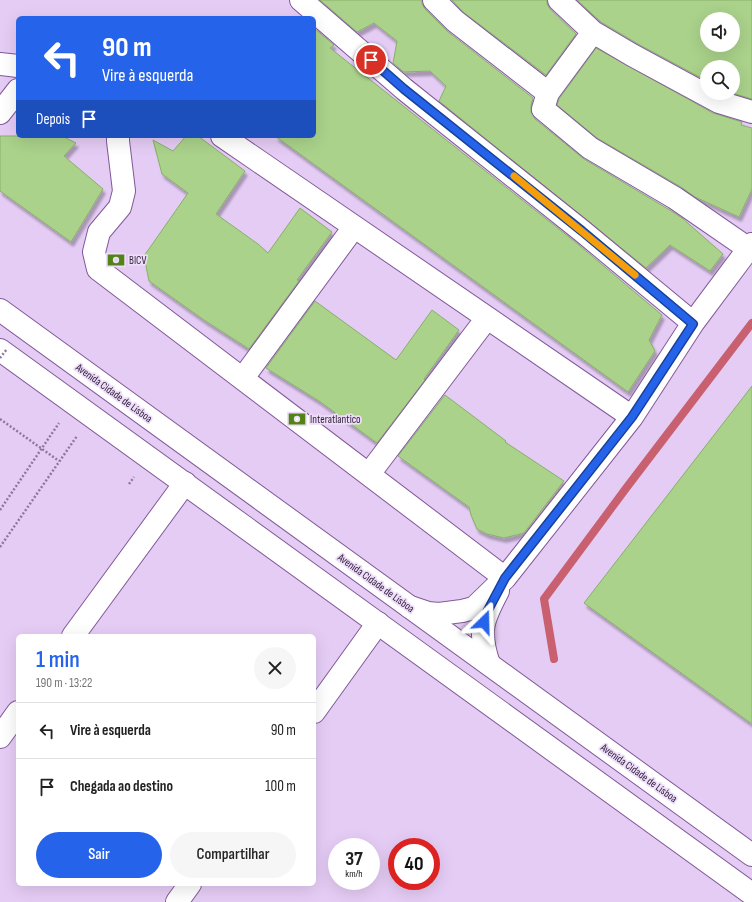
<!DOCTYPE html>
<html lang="pt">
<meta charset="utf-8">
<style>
body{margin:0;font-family:"Sofia Sans Condensed",sans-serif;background:#f6f6f6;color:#222;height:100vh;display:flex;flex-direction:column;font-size:15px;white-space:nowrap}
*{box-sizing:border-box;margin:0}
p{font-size:13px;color:#767676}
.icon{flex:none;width:22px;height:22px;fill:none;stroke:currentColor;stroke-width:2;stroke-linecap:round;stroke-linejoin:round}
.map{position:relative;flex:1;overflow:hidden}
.panel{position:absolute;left:16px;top:634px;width:300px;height:252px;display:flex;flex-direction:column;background:#fff;border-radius:6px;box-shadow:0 4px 16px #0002}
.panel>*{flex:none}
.banner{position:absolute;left:16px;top:16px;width:300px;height:122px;border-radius:6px;box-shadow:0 4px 16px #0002;background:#2563eb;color:#fff;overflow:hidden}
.controls{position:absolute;left:700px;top:12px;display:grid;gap:8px}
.controls a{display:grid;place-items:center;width:40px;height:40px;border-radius:50%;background:#fff;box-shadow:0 4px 16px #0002;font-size:20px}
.speed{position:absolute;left:328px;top:838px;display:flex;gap:8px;font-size:20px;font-weight:700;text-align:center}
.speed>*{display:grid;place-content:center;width:52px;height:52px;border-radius:50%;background:#fff;box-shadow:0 4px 16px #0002;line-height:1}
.speed small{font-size:10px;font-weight:400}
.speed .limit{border:6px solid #d22;background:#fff;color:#111}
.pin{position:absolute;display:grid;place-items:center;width:34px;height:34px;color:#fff;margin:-17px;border:2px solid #fff;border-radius:50%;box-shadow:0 1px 4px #0007}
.me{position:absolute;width:44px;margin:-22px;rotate:22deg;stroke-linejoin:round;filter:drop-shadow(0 0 3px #0008)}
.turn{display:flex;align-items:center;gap:14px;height:84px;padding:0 20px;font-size:18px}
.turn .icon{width:52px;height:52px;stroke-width:2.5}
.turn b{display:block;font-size:28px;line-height:34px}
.then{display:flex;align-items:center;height:38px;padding:0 20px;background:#0003;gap:8px;font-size:15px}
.round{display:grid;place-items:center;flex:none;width:42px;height:42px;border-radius:21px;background:#f6f6f6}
.overview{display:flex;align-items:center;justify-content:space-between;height:68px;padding:0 20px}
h1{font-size:24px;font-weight:600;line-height:30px;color:#2563eb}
.button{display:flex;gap:8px;margin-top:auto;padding:8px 20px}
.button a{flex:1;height:46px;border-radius:24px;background:#2563eb;color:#fff;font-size:16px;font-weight:600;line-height:46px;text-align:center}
.button a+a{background:#f6f6f6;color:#222}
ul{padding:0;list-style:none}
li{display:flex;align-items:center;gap:12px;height:56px;padding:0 20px;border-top:1px solid #e0e0e0}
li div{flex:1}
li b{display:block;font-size:15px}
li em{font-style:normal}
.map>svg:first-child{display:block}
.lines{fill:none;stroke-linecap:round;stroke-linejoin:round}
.stream{stroke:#c86070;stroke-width:8}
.building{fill:#aad28b;stroke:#88af6a;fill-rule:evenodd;filter:url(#shadow)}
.minor-casing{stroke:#815a98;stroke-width:24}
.major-casing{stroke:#815a98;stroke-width:24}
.path{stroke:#8d789a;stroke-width:2.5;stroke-dasharray:2 2;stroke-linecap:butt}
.minor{stroke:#fff;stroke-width:22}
.major{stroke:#fff;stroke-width:22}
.path-bridge{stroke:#8d789a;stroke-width:2.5;stroke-dasharray:2 2;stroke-linecap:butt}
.route-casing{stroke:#184099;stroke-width:10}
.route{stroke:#2563eb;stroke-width:7}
.slow{stroke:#f59e0b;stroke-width:7}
.labels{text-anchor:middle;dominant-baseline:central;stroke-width:3.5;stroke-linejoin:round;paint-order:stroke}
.poi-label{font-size:11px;fill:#33223d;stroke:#eeddf9;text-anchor:start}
.street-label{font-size:11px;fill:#33223d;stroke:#eeddf9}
</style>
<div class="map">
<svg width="752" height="902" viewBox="0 0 752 902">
<defs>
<filter id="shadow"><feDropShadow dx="2.5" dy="4.5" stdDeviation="1" flood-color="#0004"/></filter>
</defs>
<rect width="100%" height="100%" fill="#e5ccf5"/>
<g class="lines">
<path class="stream" d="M554,659L544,599L627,487L752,323"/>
</g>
<path class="building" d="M320,0H422V4L425,9L447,31L533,98L531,105V112L535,119L584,159L668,209L682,218L723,254L710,271L670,245L646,268L439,101L446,86L430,71L404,72L393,63L397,41L374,23L357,32Z
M452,0H547V4L550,9L576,34L546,75L463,12Z
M577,0H752V99L732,93L733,67H707V81L638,44L601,22ZM707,19H733V45H707Z
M314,28L334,45L330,48L574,241L662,315L649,340L655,351L628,392L275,136H314Z
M596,48L713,113L742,122L741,125L752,128V189L739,217L695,197L681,187L597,138L557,105L559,99Z
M0,136H62L76,143L64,156L103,189L71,242L0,191Z
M186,136H198L245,171L216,214L258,244L268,253L300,208L332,232L297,280L299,281L249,349L204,320L149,281L144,256L188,193L162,174L153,140L173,151Z
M315,301L396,360L432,310L459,330L424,379L425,380L377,443L319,401L266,368Z
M752,386V724L584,603Z
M445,395L506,441L505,442L564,481L524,533L504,538L487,534L477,529L471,515L469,507L398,456Z"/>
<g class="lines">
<g class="minor-casing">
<path id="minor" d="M301,0L404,89L582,231L693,323
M434,0L455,21L548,93L543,109L590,148L675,198L749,249
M559,0L593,32L632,55L719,102L752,112
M0,64L18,66
M548,93L593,32
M0,113L18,90
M118,136V141L124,191L120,207L99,232L94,252L98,269L505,578
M222,136L632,417
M243,378L354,227
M369,474L487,318
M410,607L428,613L439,614L462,611L474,608L505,578L632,417L693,323L752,244
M73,636L185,483
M489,664C478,631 482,621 498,591
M314,712L378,623
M0,737L18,712
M177,902L190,884"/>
</g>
<g class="major-casing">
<path id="major" d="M0,310C251,492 502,673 752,855
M0,350L752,894"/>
</g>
<path class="path" d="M0,419L59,461
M129,484L134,477
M0,510L59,423
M0,547L77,436"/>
<use href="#minor" class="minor"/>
<use href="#major" class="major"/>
<path class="path-bridge" d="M0,358L7,349"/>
</g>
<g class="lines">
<g class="route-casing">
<path id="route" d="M371,60L404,89L582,231L693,324L632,417L505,578L487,612L484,622"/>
</g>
<use href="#route" class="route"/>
<path class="slow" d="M514,176L635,275"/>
</g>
<defs>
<g id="bank-bare" transform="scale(1.38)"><path d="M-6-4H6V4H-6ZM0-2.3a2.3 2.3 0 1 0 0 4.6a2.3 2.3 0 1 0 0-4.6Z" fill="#518317" stroke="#eeddf9" stroke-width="2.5" paint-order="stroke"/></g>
</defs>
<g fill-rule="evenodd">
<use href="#bank-bare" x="116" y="260"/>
<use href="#bank-bare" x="297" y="419"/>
</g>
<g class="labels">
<g class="poi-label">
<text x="129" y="260">BICV</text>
<text x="310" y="419">Interatlantico</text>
</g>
<g class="street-label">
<text transform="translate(114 393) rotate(36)">Avenida Cidade de Lisboa</text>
<text transform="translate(376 583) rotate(36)">Avenida Cidade de Lisboa</text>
<text transform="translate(639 773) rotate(36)">Avenida Cidade de Lisboa</text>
</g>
</g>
</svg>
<div class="controls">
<a><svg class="icon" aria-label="sound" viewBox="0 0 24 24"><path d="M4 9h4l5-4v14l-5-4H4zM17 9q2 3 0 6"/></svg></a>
<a><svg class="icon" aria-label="search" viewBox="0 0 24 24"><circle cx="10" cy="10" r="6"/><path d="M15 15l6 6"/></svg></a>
</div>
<div class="speed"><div>37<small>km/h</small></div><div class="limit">40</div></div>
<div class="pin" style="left:371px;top:60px;background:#d93025"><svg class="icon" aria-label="arrive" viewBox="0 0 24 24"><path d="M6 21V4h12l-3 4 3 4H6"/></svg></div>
<svg class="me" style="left:484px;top:622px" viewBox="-20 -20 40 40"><path d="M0-17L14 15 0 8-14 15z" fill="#2563eb" stroke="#fff" stroke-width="4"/></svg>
<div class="banner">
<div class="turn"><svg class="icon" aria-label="left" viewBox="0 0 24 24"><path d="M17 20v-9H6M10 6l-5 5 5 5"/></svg><div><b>90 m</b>Vire à esquerda</div></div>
<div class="then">Depois<svg class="icon" aria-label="arrive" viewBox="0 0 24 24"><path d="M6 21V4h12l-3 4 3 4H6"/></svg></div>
</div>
<section class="panel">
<div class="overview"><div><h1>1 min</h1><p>190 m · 13:22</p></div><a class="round"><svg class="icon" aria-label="close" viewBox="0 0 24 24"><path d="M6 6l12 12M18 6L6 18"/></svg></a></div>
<ul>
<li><svg class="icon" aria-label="left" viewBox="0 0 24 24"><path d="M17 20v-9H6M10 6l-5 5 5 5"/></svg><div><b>Vire à esquerda</b></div><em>90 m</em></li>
<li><svg class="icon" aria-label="arrive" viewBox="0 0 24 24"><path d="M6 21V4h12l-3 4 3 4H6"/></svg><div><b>Chegada ao destino</b></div><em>100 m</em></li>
</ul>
<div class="button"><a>Sair</a><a>Compartilhar</a></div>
</section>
</div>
